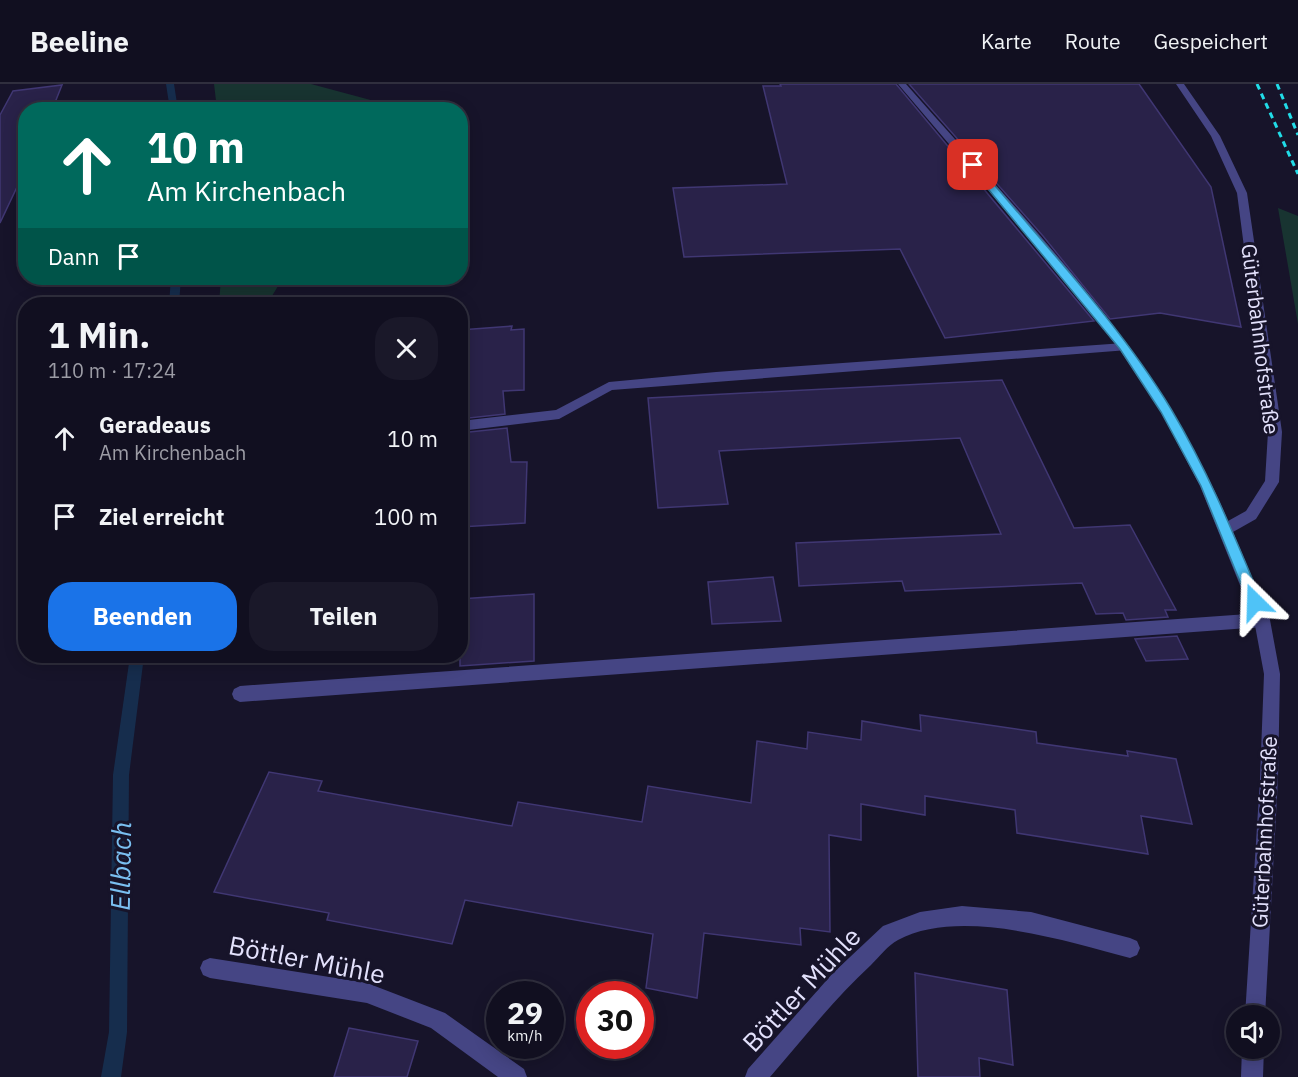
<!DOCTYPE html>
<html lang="de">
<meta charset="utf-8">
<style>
body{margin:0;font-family:"IBM Plex Sans",sans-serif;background:#1a1829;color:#f1f3f6;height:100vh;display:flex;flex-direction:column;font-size:22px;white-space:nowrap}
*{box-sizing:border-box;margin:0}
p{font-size:20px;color:#9c9ca5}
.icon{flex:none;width:33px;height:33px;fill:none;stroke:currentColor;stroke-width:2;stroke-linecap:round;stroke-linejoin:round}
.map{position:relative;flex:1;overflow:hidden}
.sheet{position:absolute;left:18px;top:213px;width:450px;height:366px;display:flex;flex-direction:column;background:#110f20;border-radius:24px;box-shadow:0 3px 15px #0003,0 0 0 2px #302f3e}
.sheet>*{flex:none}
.top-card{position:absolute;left:18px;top:18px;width:450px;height:183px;border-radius:24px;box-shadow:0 3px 15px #0003,0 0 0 2px #302f3e;background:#00695c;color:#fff;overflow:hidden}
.controls{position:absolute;left:1226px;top:921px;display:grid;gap:12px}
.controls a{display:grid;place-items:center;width:54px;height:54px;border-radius:50%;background:#110f20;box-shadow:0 3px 15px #0003,0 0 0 2px #302f3e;font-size:30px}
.speed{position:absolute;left:486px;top:897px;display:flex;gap:12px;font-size:30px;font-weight:700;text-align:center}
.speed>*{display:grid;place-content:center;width:78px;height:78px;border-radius:50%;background:#110f20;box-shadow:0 3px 15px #0003,0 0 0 2px #302f3e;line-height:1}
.speed small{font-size:15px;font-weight:400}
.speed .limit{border:9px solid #d22;background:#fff;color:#111}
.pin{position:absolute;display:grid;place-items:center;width:51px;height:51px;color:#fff;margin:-26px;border-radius:12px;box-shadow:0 3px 9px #0006}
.me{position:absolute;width:66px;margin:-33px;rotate:338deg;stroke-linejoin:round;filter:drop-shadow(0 0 4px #0008)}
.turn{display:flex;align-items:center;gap:21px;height:126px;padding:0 30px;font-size:27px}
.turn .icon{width:78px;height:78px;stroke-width:2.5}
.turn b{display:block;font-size:42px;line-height:51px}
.then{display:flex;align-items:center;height:57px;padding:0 30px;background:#0003;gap:12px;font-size:22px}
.round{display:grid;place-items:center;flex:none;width:63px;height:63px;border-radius:24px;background:#1a1829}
.headline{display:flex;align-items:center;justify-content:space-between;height:102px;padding:0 30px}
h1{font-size:36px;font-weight:700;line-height:45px}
.cta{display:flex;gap:12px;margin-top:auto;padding:12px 30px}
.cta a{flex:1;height:69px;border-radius:24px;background:#1a73e8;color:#fff;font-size:24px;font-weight:700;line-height:69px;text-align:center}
.cta a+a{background:#1a1829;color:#f1f3f6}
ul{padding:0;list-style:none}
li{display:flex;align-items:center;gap:18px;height:78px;padding:0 30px}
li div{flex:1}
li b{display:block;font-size:22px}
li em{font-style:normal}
header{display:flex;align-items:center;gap:36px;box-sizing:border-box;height:84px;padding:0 30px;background:#110f20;border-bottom:2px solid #302f3e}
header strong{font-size:28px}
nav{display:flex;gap:33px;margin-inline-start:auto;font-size:21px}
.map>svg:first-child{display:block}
.green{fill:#183431}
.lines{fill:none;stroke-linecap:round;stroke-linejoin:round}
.stream{fill:#162d4d;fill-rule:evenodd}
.building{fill:#292249;stroke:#403773;stroke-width:1.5}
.lane{fill:#454584;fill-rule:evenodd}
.street{fill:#454584;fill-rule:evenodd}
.rail{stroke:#21dce7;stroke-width:3;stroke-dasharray:6 4.5;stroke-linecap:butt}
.route{fill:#4fc3f7;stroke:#337fa1;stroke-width:1.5}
.labels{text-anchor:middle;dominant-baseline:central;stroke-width:6;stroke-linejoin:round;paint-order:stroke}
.street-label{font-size:21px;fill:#e3e1fc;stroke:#17142a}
.near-street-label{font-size:26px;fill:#e3e1fc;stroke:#17142a}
.near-water-label{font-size:27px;font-style:italic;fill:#7abff1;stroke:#17142a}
</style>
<header>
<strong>Beeline</strong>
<nav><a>Karte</a><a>Route</a><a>Gespeichert</a></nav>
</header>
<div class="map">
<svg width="1298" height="993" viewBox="0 0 1298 993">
<rect width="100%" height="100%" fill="#17142a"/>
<path class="green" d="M214,0H311L404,25H217Z
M1278,124L1298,132V240Z
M221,194H283L267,220H219Z"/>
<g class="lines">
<path class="stream" d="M166,0H174L178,26H170Z
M171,194H181L179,220H169Z
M130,572H144L129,691L127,948L121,993H101L109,948L113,691Z"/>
</g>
<path class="building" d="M780,0H896L1094,237L945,254L900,165L684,173L673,104L787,100L763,2H781Z
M909,0H1139L1211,103L1241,243L1160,229L1110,235L1043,152Z
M62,1L52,26H26V84L0,139V31L13,7Z
M512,242L511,246L524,245V306L503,307L505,330L460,335V246Z
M1002,296L1074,444L1130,441L1176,526H1165L1168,533L1126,536L1123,529L1096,530L1082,499L905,507L902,497L799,502L796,459L1001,450L960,354L719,367L728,420L658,424L648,314Z
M507,344L511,378H527L525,439L460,443V349Z
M773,493L781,537L712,540L708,498Z
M534,510V577L460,582V515Z
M1177,552L1188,575L1146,577L1135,555Z
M920,631L1036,648L1037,659L1128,672L1127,667L1176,675L1192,740L1141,732L1148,770L1017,749L1015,726L925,712V731L861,720V756L829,751L830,848L800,844L801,861L704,849L697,914L646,904L653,850L465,816L452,860L327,836L329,829L214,808L269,688L322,697L318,707L512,742L518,718L642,738L648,702L751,719L757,657L807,665L808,648L861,656L862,637L921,647Z
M915,889L1007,906L1013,981L979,974L980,993H918Z
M349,944L418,957L407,993H334Z"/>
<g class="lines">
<path class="lane" d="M1124,259L1130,263L1128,266L612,306L559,335L460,347V337L556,326L609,298L716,288Z
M1262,529L1267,531L1270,536L1267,541L1262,543L240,618L234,615L232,610L234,605L240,602Z"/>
<path class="street" d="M898,0H906C1025,136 1158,268 1228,437L1246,427L1265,397L1268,348L1237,109L1211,52L1176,0H1184L1220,52L1247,109L1282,348L1279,398L1256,435L1233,448L1270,536L1280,590L1278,695L1265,932H1245L1260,695L1264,590L1254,536L1200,402L1161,328L1120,266L1062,193Z
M962,822L1031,828L1130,854L1137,857L1140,864L1137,871L1130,874C1066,857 960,823 898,856C888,861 879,873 871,881C834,915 803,955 770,993H745L748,985L833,889L883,842L920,828Z
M210,874L367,899L445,929L524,985L527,993H498L431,944L367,919L210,894L203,891L200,884L203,877Z
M1242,964H1264L1263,993H1241Z"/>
<path class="rail" d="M1257,0L1298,90
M1277,0L1298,51"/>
</g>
<path class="route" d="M970,79H976C1042,159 1117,236 1171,325C1208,387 1234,451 1262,518L1260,522H1250L1201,402L1161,328L1120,265L970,83Z"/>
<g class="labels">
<g class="street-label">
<text transform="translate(1261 255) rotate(83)">Güterbahnhofstraße</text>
<text transform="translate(1264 748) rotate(-87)">Güterbahnhofstraße</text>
</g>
<g class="near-street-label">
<text transform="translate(307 875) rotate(11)">Böttler Mühle</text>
<text transform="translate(801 905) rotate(-47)">Böttler Mühle</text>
</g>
<g class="near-water-label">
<text transform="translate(120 782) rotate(-89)">Ellbach</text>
</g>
</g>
</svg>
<div class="controls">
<a><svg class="icon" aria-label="sound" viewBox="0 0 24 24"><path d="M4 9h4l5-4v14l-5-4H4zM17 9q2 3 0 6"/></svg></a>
</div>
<div class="speed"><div>29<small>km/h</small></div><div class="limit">30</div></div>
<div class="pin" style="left:973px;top:81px;background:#d93025"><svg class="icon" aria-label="arrive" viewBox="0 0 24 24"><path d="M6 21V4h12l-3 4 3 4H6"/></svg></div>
<svg class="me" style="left:1255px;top:518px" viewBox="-20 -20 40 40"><path d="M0-17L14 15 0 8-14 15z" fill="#4fc3f7" stroke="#fff" stroke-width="4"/></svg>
<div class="top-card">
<div class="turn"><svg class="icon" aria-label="ahead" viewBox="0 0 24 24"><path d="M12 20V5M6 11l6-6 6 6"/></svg><div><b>10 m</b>Am Kirchenbach</div></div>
<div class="then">Dann<svg class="icon" aria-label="arrive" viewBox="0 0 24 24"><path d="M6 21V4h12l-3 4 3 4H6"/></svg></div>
</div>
<section class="sheet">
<div class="headline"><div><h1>1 Min.</h1><p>110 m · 17:24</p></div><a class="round"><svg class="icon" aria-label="close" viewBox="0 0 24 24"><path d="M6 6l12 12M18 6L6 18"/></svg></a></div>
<ul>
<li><svg class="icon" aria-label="ahead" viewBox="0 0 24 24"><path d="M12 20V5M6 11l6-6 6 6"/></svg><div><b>Geradeaus</b><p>Am Kirchenbach</p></div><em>10 m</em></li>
<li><svg class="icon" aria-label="arrive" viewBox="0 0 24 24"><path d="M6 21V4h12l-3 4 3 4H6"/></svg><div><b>Ziel erreicht</b></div><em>100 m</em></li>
</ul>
<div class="cta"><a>Beenden</a><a>Teilen</a></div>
</section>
</div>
